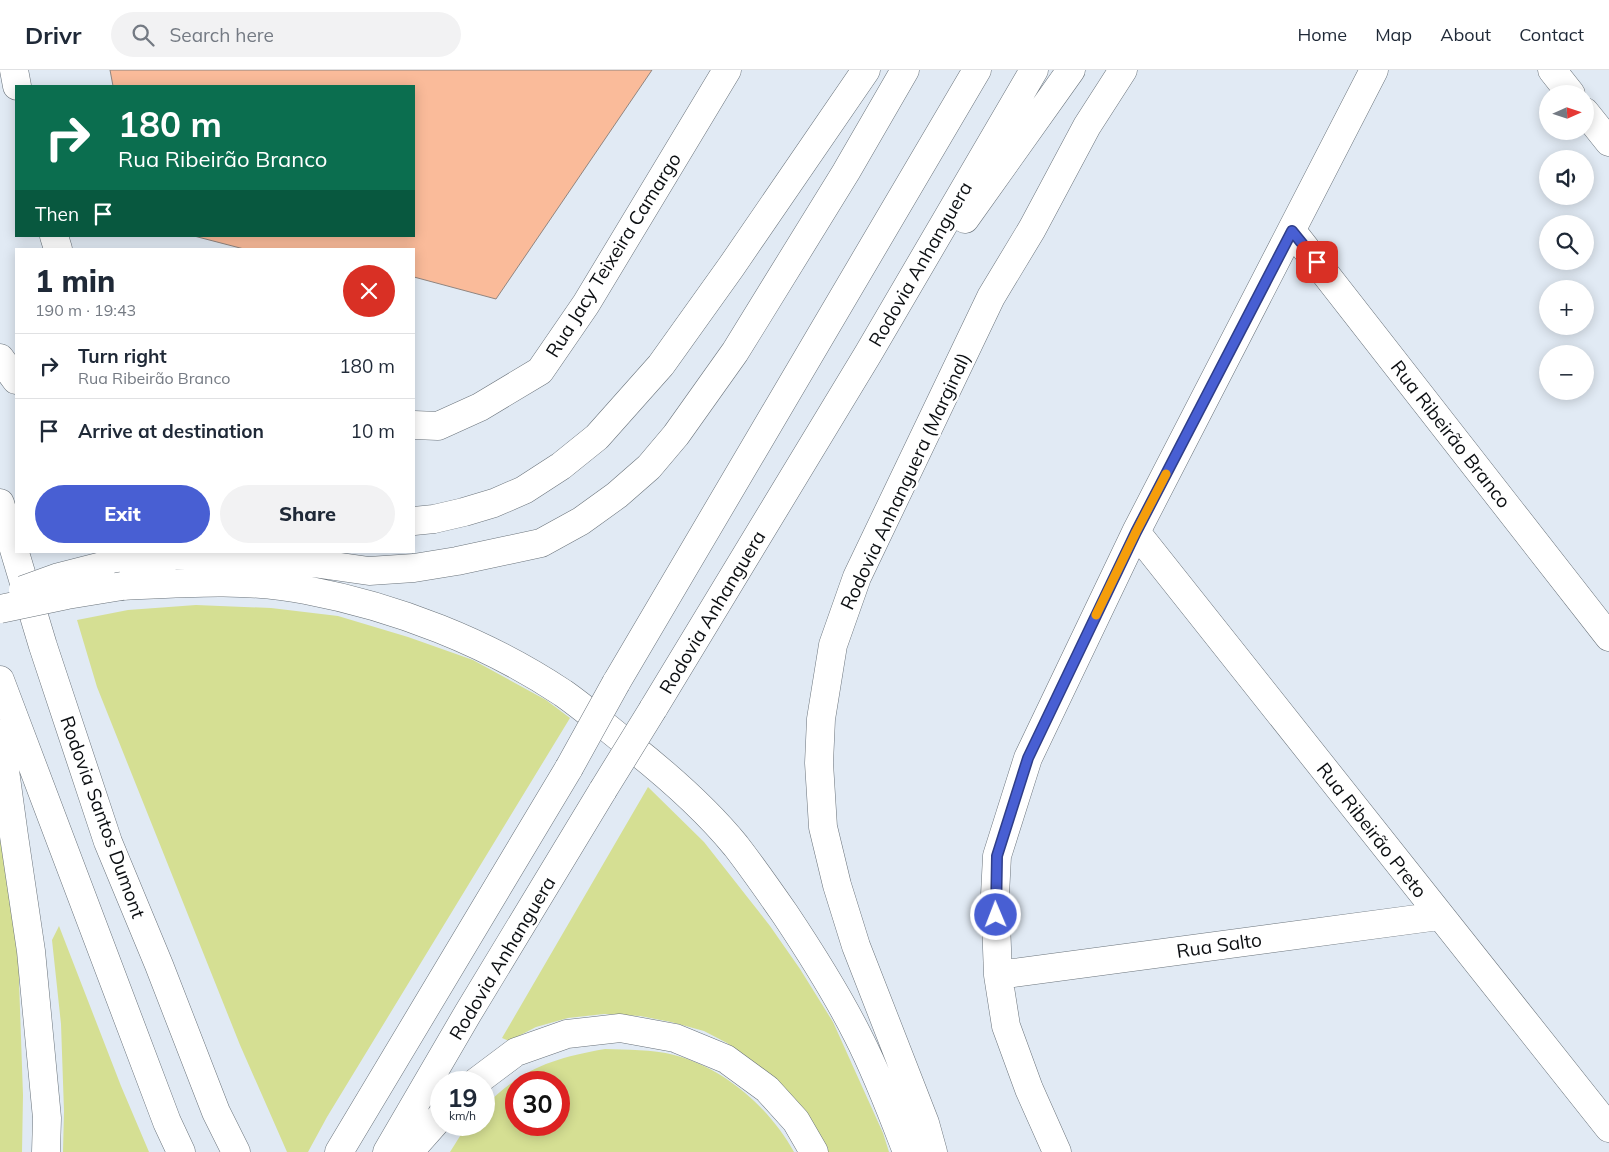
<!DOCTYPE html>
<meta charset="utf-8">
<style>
body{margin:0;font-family:Mulish,sans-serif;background:#f2f2f3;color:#1f2937;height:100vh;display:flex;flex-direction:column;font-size:19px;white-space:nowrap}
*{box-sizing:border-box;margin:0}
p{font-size:16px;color:#747a83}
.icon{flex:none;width:28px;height:28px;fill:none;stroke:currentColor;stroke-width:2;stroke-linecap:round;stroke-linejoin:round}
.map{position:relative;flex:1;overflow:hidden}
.sheet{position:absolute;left:15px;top:178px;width:400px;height:305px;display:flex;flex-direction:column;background:#fff;border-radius:0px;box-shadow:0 2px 12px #0003}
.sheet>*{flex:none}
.banner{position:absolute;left:15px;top:15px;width:400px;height:152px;border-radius:0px;box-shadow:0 2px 12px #0003;background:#0b6e4f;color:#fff;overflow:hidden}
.needle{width:32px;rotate:87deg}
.controls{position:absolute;left:1539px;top:15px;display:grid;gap:10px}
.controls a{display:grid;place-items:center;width:55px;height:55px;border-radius:50%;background:#fff;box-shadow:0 2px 12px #0003;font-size:25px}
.speed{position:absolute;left:430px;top:1001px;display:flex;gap:10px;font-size:25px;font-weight:700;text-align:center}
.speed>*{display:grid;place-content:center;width:65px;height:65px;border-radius:50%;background:#fff;box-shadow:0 2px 12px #0003;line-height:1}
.speed small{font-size:12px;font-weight:400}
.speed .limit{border:8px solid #d22;background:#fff;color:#111}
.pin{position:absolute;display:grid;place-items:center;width:42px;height:42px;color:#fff;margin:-21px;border-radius:10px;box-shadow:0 2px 8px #0006}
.me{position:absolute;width:55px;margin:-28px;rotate:359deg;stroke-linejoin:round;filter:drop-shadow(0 0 4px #0008)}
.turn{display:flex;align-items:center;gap:18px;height:105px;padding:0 20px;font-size:22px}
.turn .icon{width:65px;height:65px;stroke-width:2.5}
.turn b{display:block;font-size:35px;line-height:42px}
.then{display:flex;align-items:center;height:48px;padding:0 20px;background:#0003;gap:10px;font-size:19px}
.round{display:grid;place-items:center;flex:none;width:52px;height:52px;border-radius:26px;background:#f2f2f3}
.headline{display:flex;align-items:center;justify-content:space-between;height:85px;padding:0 20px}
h1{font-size:30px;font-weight:800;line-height:38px}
.cta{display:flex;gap:10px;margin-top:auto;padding:10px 20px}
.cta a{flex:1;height:58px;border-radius:30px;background:#485fd3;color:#fff;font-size:20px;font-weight:800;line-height:58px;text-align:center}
.cta a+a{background:#f2f2f3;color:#1f2937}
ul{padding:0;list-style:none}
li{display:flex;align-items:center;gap:15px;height:65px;padding:0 20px;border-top:1px solid #e0e1e3}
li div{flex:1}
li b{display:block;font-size:19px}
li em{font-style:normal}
header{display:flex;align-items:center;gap:30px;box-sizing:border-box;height:70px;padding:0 25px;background:#fff;border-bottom:1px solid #e0e1e3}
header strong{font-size:24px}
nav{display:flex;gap:28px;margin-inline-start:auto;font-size:18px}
.search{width:350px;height:45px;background:#f2f2f3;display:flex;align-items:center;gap:12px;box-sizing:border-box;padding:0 18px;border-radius:28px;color:#747a83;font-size:19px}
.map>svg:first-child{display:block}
.green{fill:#d5df93;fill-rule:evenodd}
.building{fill:#fabb9a;stroke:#91857f}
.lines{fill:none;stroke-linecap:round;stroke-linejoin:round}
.minor-casing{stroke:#6a737b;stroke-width:29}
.highway-casing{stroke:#6a737b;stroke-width:29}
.minor{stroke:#fff;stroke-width:28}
.highway{stroke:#fff;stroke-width:28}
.highway-bridge-casing{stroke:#6a737b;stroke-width:29;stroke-linecap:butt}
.highway-bridge{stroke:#fff;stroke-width:28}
.route-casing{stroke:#2f3e89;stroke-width:12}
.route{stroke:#485fd3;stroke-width:9}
.slow{stroke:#f59e0b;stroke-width:9}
.labels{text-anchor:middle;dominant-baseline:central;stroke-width:5;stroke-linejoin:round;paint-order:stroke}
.street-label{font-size:19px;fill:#0c0f12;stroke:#fff}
</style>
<header>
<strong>Drivr</strong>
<div class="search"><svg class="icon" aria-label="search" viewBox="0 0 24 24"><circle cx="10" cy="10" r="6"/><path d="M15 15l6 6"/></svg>Search here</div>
<nav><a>Home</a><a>Map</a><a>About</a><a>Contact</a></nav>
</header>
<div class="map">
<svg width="1609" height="1082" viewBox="0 0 1609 1082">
<rect width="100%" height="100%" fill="#e1eaf4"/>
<path class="green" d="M196,535L271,538L338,546L408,567L473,590L546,630L570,648L327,1047L308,1082H287L240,975L97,617L77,550L128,540Z
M648,717L704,772L770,856L800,899L833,952L883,1063L889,1082H828L808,1045L773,1007L727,973L704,961L671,952L640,946L604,944L568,948L536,957L509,971L502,968Z
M0,745L24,904L19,911L23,1025L22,1082H0Z
M59,856L121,1016L149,1082H63L64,1041L61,954L52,870Z
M605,979C627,980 652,979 674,985C724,998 769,1037 794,1082H450L467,1055H484V1037C521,999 553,988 605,979ZM516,1012H559V1055H516Z"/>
<path class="building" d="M110,0H652L496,229L414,207V179H244L194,166H414V16H113Z"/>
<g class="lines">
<g class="minor-casing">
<path id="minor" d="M14,0L17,16
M1552,0L1571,24
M1585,42L1609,72
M1292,161L1609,567
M54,166L58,179
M414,355L438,356L480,337L540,301L586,234L727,0
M1136,462L1609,1058
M998,905L1439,846
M1057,1082L1029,1019L1006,956L998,905L995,825L997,786L1028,688L1136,462L1374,0"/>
</g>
<g class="highway-casing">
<path id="highway" d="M965,149L1071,0
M0,288L16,310
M0,433L43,576L108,772L159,895L216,1042L236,1082
M414,451L434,449L464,442L494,433L524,420L561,396L597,367L661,295L731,197L866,0
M102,496L178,485L239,486L306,492L369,501L414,498L457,491L541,473L581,451L617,425L649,397L676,365L735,282L846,102L905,0
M122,516C183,513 245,508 306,520C396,537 486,572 563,623C586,639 607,658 629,675C667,705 705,738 736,776C753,798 769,821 785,844C811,883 837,924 858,966C877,1003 892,1043 907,1082
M0,610L167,1052L181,1082
M616,613L977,0
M653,639L868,284L1034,0
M0,664L14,766L31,881L47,1048L46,1082
M476,1012L516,982L567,964L620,958L675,968L726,989L767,1019L796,1051L814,1082
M339,1082L569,698
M387,1082L468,943L603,720
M409,1082L441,1046
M933,1082L925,1053L856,876L837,815L823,757L819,693L821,649L833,575L857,507L991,227L1032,159L1087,56L1123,0"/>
</g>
<use href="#minor" class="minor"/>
<use href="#highway" class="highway"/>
<g class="highway-bridge-casing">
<path id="highway-bridge" d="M23,520L59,507L102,496
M0,539L67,525L122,516
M569,698L616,613
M603,720L653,639"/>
</g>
<use href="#highway-bridge" class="highway-bridge"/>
</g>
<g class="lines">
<g class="route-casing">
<path id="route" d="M996,845L997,786L1028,688L1136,462L1292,161L1317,192"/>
</g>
<use href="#route" class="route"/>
<path class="slow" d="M1096,545L1136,462L1166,404"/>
</g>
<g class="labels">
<g class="street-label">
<text transform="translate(613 185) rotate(-58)">Rua Jacy Teixeira Camargo</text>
<text transform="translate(920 194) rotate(-60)">Rodovia Anhanguera</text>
<text transform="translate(1451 364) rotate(52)">Rua Ribeirão Branco</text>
<text transform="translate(905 411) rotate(-65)">Rodovia Anhanguera (Marginal)</text>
<text transform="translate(712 542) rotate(-59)">Rodovia Anhanguera</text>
<text transform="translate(103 747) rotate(70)">Rodovia Santos Dumont</text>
<text transform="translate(1372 760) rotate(52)">Rua Ribeirão Preto</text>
<text transform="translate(1219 875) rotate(-8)">Rua Salto</text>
<text transform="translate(502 888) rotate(-59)">Rodovia Anhanguera</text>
</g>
</g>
</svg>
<div class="controls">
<a><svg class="needle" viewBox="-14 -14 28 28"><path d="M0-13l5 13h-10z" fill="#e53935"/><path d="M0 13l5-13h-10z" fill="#747a83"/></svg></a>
<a><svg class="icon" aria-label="sound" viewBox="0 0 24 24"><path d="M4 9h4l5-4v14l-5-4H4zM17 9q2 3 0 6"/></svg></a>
<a><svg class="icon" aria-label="search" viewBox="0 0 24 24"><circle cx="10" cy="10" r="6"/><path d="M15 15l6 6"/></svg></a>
<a>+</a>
<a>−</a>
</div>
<div class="speed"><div>19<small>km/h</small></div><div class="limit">30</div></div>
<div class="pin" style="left:1317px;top:192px;background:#d93025"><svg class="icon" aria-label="arrive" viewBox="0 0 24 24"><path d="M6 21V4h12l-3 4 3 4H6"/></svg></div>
<svg class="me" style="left:996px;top:845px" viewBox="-20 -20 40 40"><circle r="17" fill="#485fd3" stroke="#fff" stroke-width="3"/><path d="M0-11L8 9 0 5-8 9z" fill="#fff"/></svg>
<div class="banner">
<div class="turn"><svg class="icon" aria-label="right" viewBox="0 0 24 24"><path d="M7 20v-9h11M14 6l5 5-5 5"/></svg><div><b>180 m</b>Rua Ribeirão Branco</div></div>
<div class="then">Then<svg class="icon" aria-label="arrive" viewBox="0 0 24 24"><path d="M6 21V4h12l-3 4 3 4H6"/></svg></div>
</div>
<section class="sheet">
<div class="headline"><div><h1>1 min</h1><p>190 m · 19:43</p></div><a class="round" style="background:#d93025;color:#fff"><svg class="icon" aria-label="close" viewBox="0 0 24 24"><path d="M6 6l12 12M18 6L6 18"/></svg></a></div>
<ul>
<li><svg class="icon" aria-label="right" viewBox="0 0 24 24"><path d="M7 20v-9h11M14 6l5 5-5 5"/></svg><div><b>Turn right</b><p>Rua Ribeirão Branco</p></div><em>180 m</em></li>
<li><svg class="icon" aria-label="arrive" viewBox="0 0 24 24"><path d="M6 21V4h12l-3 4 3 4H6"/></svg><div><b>Arrive at destination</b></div><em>10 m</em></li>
</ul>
<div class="cta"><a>Exit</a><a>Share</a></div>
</section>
</div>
